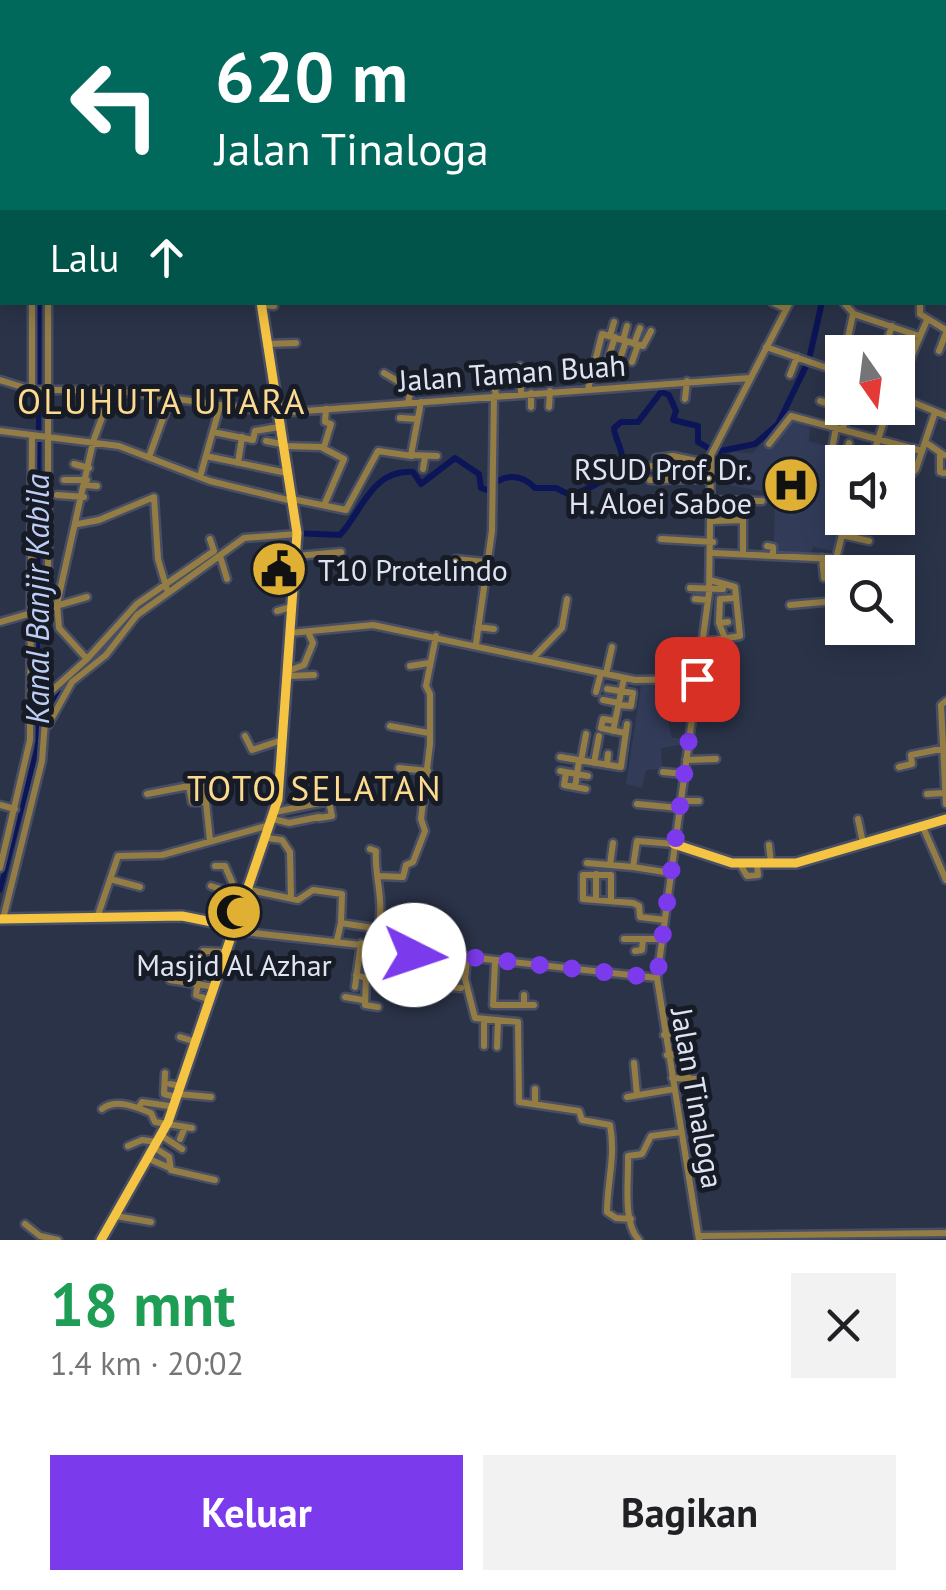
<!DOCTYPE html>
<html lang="id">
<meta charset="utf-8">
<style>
body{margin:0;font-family:"PT Sans",sans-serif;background:#f2f2f2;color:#202124;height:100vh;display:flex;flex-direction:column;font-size:38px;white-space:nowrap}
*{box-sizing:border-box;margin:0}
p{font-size:32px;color:#757577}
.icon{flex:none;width:55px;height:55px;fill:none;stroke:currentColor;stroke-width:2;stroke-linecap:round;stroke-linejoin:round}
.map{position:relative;height:1240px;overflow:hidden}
.drawer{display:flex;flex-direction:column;background:#fff;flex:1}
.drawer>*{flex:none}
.banner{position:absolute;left:0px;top:0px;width:948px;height:305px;box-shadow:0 5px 25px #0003;background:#00695c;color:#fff;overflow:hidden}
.needle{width:65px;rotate:166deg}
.fabs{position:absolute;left:825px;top:335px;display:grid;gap:20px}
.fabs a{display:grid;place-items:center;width:90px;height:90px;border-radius:0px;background:#fff;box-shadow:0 5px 25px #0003;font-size:50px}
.pin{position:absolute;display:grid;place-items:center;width:85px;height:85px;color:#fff;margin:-42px;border-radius:20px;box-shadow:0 5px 15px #0006}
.me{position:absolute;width:110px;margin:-55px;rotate:94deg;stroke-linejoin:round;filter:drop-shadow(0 0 8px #0008)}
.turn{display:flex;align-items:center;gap:35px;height:210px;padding:0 50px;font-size:45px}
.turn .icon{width:130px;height:130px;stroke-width:2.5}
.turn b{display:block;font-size:70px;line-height:85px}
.then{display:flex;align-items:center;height:95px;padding:0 50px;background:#0003;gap:20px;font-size:38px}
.round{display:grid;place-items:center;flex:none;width:105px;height:105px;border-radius:0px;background:#f2f2f2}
.summary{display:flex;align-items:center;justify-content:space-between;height:170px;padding:0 50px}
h1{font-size:60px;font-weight:800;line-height:75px;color:#1e9e55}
.primary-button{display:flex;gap:20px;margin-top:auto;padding:20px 50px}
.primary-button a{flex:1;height:115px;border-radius:0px;background:#7c3aed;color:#fff;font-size:40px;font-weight:800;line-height:115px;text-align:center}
.primary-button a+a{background:#f2f2f2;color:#202124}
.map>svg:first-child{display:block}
.built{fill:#323c59}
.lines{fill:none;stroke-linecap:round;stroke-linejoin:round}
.stream{stroke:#0c1557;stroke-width:2.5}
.canal{stroke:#0c1557;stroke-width:5}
.river{stroke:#0c1557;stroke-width:6}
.minor-casing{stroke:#484f64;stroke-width:11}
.major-casing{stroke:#484f64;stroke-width:14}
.minor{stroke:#947d45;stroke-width:6}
.major{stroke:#f6c443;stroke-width:9}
.route{stroke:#7c3aed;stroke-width:18;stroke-dasharray:0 32.4}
.labels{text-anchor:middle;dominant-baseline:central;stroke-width:10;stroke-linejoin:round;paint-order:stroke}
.street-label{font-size:30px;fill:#dfe4f3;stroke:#171b25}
.poi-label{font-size:30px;fill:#dfe4f3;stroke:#171b25;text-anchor:end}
.water-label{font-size:32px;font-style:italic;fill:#bdcdf5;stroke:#171b25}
.quarter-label{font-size:35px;letter-spacing:2.5px;fill:#fcdb91;stroke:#171b25}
</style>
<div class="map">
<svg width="946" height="1240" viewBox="0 0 946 1240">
<rect width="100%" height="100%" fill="#2b3349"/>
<path class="built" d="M790,417L810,422L809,441L832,448L827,470L842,474V518H847L834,551L813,547L810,554L774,552L775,493L716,483L715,463L733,452L753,453L762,443L772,448L790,425Z
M660,685L672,738H686L685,744L661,748L662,769L646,770L642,788L626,784L641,686Z"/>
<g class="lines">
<path class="stream" d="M0,228H2
M714,482L715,549
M712,589L714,557
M679,1103L695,1128L688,1155"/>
<path class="canal" d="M39,2V0
M0,890L37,749L39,302"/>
<path class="river" d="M945,196H946
M810,355L822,302
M294,533L340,535C362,511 372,469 413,472L421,484L455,458L479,474L481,488L487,490C502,474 520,472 535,488H556L570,495C585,491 620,475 622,460C623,449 615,440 614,428L621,422H638L661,392L669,395L676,411L673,420L698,426V442L715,452L755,444L778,424L807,364
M241,538L272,533
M37,699H53L83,670"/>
<g class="minor-casing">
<path id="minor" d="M48,0V2
M98,0V2
M136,0V2
M403,0V2
M188,1L195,0
M906,1L915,2
M477,2V0
M656,2L657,0
M945,8H946
M945,47L946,48
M945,144L946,145
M945,165L946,166
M0,225L2,224
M945,237L946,235
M945,260H946
M945,281H946
M772,302L786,309
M843,302L854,314L919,336
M920,302V314L946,330
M262,305L274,306
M610,336L614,322
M623,340L627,326
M886,343L892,326
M267,344L296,343
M634,344L640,328
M766,347L842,373
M939,351L946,333
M845,352L853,314
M620,359L626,341
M632,362L638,345
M592,364L605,368L615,337
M520,366L521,394
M384,373L411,389L408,403
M790,375L797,357
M0,380L32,390H112L278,413L750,378
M898,388L927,320
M588,389L602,334L643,346L651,331
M32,390V302
M112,390L93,442L57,604L59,628L87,659L137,604L214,551L210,539
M830,394L839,372
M496,395L492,377L506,373
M898,396L946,416
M685,399L687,381
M820,401L847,409L843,429
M421,402L411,455L437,456
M531,407V393
M549,407L550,391
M400,418L417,419
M836,428L831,454L856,462
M0,431L119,446L210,481L292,501
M213,432L253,440L255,431L279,427
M266,441L282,444
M925,442L944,455
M769,444L791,416L922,451
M283,446L321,447L344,459L325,503
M324,447L331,424L325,422L326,409
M940,453V472L944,473
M206,456L287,473
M149,457L170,399
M656,458L673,456L711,464
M844,459L849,443
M871,462L888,408
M892,462L895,458L908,462L913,448
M238,463L242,437
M74,464L89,468
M651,466L666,468L665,480
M666,468L667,463L678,465
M423,469L425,457
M200,477L220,406
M908,478L916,469L935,412
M64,480H87
M650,480L712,479
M86,485L97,486
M898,485H909
M57,495L84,497
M292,499L346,510L378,451L412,456
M898,499L905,501
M713,500L762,501
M713,521L743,520V554
M78,524L99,520L154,497L158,559L168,593L244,538L297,534
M842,535L849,518
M661,539L713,542
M767,546L773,547V555
M713,553L836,559L842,535L869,541
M220,556L227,579
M296,556L341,552
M822,558L824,578
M456,559L485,562
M439,571L483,575
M690,588L723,589
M695,599L708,600
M790,605L835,601L836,559
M48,608V302
M277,611L291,607
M0,622L87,597
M719,623L720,599L736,598
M478,627L494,629
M290,633L373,625L635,680L696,679
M726,641L719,623L728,622
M703,642L740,636L735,587L710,580
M476,644L492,531L494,396
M535,656L562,628L567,599
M410,666L429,663
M288,671L304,665L313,643L309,634
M606,674L612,647
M288,676L314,675
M607,689L633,693L631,706L619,705
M596,692L601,673
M603,700L619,703
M946,701L941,705L946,804
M685,703L718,702
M615,721L603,719L601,728L625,733
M48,725L72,682L106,655L137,615L168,593
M390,726L429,733
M613,731L624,678
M245,736L252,750L282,740
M560,757L621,767L627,724
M686,760L716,759
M579,761L575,787L586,789
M581,761L586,734
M594,763L599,736
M607,765L608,754
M899,767L912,764L911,755L946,748
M399,768L428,771
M560,771L588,776
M663,772L684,774
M566,773L564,785L575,787
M189,786L204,783L206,802
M147,794L189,786L192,802H206L210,841
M927,794L944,793
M680,801H699
M637,804L679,808
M0,805L15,809
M275,812L329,801L332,816L319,818
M273,819L289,823L319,817
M858,819L863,843
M922,825L946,880
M267,838L282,840L290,852L291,898
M769,845L771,863
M370,849L376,851C374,876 385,901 378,928
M587,863L633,867
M740,864L747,876L758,875L757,864
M610,865L613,843
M215,866H225L232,882L231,900L244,904
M0,868L30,740L32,436
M671,873L633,867L637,841L674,844
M379,876L403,877L406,865L413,862L425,831L421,819L430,744V694L426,686L436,636
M110,879L140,887
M211,886L231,892
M250,890L298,900L313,890L342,894L341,923
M596,899V874
M611,900V875H583V899L633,903L639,906L640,917L665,920
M97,918L118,856L162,855L270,825
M3,919L42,761L47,695L87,659
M235,931L657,978
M624,939H662
M337,940L341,923L392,931
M635,951L642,950L643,939
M467,958L465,979L475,1018L518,1022L519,1102L579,1111L582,1120L610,1125C616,1157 607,1182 607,1212L616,1218L631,1219
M495,963L493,1005H534
M356,975L366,978L365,1005L378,1007
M408,977L411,983L461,988
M170,980L215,987
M422,982L427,953
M355,987L361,943
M399,995L415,951
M524,995V1005
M345,997L363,1000
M210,1000L196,995L203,951L227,952
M664,1035L683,1033L688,1041
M180,1037L196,1042
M484,1046V1020
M497,1047L498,1020
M667,1055L684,1054L686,1060
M634,1063L637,1095
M686,1066L688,1077
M165,1073L164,1094L176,1097
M672,1078L698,1079
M170,1084L181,1086
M178,1094L211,1097
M627,1097L674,1089
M535,1104V1089
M139,1107L142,1102L169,1106
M102,1109C116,1098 136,1107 151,1113L155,1122L192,1128
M162,1136L182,1149
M180,1139L185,1127
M128,1146L142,1140L157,1142
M155,1148L169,1157L171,1170L215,1180
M149,1159L170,1168
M116,1216L151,1222
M25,1224L40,1236L58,1240
M699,1236L946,1233
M639,1240C622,1223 629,1179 628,1156L642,1154L651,1136L681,1132
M699,1240L657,978L709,593L711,455L790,302"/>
</g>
<g class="major-casing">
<path id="major" d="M215,0V2
M71,2L87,0
M0,15L2,14
M674,844L732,863H796L946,819
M0,919L182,916L237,927
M101,1240L168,1122L278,799L297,533L261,302"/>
</g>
<use href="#minor" class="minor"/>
<use href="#major" class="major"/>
</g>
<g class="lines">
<path class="route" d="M414,955L415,951L657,978L697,679"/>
</g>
<defs>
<g id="hospital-disc" transform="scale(2.875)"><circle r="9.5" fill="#dfb034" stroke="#171b25"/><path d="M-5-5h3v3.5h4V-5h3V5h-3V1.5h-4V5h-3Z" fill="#111"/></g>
<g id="civic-disc" transform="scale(2.875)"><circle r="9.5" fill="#dfb034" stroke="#171b25"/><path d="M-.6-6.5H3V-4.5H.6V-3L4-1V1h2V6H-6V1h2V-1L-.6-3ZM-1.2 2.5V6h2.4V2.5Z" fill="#111"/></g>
<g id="mosque-disc" transform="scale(2.875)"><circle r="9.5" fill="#dfb034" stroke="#171b25"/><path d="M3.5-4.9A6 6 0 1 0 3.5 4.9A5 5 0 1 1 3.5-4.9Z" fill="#111"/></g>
</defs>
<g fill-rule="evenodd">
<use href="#hospital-disc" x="791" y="485"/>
<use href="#civic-disc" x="279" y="569"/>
<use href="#mosque-disc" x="234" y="912"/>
</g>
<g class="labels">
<g class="street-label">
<text transform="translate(512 372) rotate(-4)">Jalan Taman Buah</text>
<text transform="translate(698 1098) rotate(80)">Jalan Tinaloga</text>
</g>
<g class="poi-label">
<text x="752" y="468">RSUD Prof. Dr.<tspan x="752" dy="34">H. Aloei Saboe</tspan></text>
<text x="318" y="569" text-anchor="start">T10 Protelindo</text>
<text x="234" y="964" text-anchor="middle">Masjid Al Azhar</text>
</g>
<g class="water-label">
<text transform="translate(37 599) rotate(-90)">Kanal Banjir Kabila</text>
</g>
<g class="quarter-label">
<text x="162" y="401">OLUHUTA UTARA</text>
<text x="315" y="788">TOTO SELATAN</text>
</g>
</g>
</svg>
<div class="fabs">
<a><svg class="needle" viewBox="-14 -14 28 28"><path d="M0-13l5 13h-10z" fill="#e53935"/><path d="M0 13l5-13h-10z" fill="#757577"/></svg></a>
<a><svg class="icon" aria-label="sound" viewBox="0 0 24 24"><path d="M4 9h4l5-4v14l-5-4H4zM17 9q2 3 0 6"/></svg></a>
<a><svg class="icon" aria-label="search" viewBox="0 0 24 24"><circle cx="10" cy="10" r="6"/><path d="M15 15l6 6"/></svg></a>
</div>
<div class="pin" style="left:697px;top:679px;background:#d93025"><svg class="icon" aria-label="arrive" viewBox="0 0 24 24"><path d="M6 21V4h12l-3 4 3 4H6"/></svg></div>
<svg class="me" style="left:414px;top:955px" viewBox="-20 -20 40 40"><circle r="19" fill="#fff"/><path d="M0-13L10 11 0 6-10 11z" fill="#7c3aed"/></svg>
<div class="banner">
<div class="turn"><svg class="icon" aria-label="left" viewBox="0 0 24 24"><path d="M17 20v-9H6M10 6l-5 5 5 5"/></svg><div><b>620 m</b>Jalan Tinaloga</div></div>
<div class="then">Lalu<svg class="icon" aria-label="ahead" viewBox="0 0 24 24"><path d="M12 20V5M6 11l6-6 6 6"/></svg></div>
</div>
</div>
<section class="drawer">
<div class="summary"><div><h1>18 mnt</h1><p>1.4 km · 20:02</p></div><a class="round"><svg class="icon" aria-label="close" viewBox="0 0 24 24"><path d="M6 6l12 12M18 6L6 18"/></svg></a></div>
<div class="primary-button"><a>Keluar</a><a>Bagikan</a></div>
</section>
